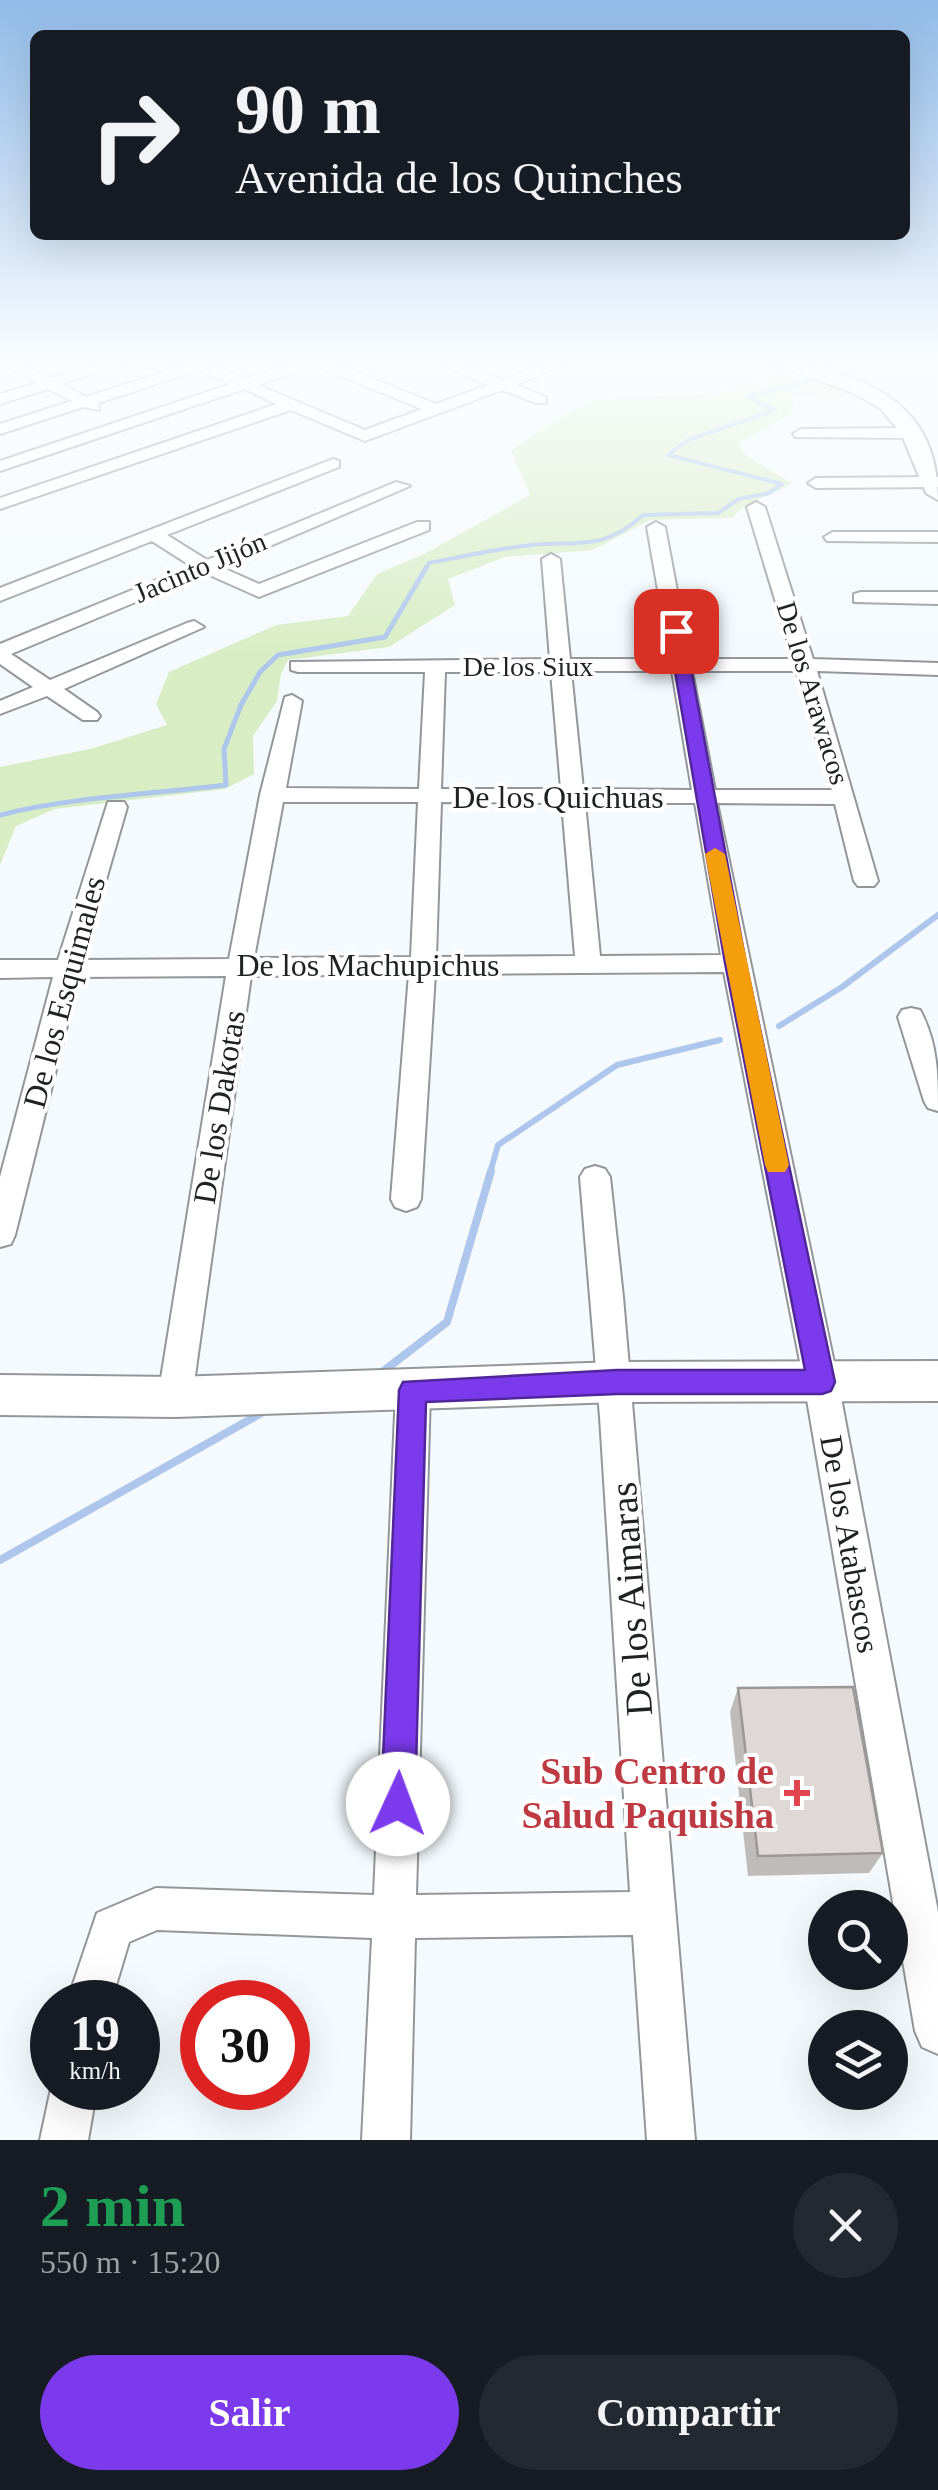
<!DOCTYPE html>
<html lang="es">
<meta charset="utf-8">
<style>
body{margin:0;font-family:Georgia,serif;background:#242831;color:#f1f3f6;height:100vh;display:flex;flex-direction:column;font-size:38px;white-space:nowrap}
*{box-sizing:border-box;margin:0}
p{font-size:32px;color:#9ea1a6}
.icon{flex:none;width:55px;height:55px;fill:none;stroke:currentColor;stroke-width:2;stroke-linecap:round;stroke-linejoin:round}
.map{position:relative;height:2140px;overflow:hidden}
.side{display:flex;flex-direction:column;background:#171b24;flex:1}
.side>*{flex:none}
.hud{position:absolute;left:30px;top:30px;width:880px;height:210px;border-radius:15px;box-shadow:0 10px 40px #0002;background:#171b24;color:#f1f3f6;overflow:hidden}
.buttons{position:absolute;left:808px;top:1890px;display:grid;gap:20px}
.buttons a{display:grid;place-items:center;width:100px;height:100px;border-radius:50%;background:#171b24;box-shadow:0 10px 40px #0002;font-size:50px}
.speed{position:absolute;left:30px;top:1980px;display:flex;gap:20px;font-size:50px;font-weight:700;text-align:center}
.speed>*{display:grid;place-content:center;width:130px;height:130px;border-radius:50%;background:#171b24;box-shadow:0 10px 40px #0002;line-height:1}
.speed small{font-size:25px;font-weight:400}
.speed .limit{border:15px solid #d22;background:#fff;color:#111}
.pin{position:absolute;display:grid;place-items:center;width:85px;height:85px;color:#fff;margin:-42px;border-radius:20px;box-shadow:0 5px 15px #0006}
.me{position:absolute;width:110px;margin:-55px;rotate:2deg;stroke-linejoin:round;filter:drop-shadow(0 0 8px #0008)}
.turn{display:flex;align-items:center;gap:35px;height:210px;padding:0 40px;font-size:45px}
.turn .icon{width:130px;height:130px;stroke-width:2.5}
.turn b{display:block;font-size:70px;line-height:85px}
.round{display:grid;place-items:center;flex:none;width:105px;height:105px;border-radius:52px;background:#242831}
.headline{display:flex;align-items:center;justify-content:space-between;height:170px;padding:0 40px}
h1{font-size:60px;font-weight:600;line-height:75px;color:#1e9e55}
.button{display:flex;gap:20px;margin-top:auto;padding:20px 40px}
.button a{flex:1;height:115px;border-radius:60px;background:#7c3aed;color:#fff;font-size:40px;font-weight:600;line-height:115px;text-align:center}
.button a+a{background:#242831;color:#f1f3f6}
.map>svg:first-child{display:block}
.green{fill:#d8edc4}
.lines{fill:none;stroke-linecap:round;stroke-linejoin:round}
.stream-far3{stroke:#aec6eb;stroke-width:4}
.stream-far2{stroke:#aec6eb;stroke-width:5}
.stream-far1{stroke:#aec6eb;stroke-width:6}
.stream{stroke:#aec6eb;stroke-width:8}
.street-casing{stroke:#93979a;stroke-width:4}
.secondary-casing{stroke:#93979a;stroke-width:4}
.street{fill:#fff;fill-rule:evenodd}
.secondary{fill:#fff;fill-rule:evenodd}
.wall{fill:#bfbbb8}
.building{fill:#ded9d6;stroke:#9b9896;stroke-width:2.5}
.route{fill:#7c3aed;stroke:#51269a;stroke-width:2.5}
.slow{fill:#f59e0b}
.health-dot{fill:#e0444e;stroke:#fff;stroke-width:4}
.labels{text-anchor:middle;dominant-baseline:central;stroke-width:8;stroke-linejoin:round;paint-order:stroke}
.far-street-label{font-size:28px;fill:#1f2122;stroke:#fff}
.street-label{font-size:32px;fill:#1f2122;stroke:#fff}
.near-street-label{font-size:38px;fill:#1f2122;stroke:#fff}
.near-health-label{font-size:38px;font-weight:bold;fill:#be3a42;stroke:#fff;text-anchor:end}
</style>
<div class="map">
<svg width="938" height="2140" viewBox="0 0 938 2140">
<rect width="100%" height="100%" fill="#f5fafe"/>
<path class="green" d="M783,372L849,393L836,398L793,395L794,412L738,444L746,456L792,483C772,497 747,499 732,518L650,520L593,550L505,557L448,579L455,605L389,647L288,660L281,674L277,701L253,736L254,774L225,789L55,809L16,826L0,865V767L90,749L167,725L156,704L169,672L276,625L348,616L377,574L426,553L530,495L511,451L571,410L603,398L714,394Z"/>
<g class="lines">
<path class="stream-far3" d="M424,571L429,563C460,557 492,550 523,546C572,539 601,554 643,515L718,513L739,499L769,493L782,484L668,455L688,440L775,410L748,397L805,382L833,360"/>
<path class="stream-far2" d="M0,815C71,797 152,794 226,785L224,749L241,705L260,672L278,655L385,637L426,568"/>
<path class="stream-far1" d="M779,1026L842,987L938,915
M490,1173L498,1145L617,1065L720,1040"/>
<path class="stream" d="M381,1373L447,1322L491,1171
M0,1560L265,1411"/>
<g class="street-casing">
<path id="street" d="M112,360H132L62,384L86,397L187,365L181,360H199L245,379L304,360H326L436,404L488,385L432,360H451L502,380L556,360H575L516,385L546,397V403H536L502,390L365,441L291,410L0,509V498L277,404L244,389L0,471V461L231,384L199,370L98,403L99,410L83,407L0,434V424L72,401L48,389L0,404V394L37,383L9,368V362H19L51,378ZM315,366L422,409L365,430L258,385Z
M801,429L911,428L919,433L911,438L795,437L793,434Z
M333,459L339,461V467L167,535L207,560L396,482L410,486L221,567L259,584L417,522H429V530L259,597L205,573L11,654L50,680L187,623L194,621L204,627L64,689L97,712L100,716L97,720H83L47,696L0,714V701L33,687L0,664V644L191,566L152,541L0,601V588Z
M938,477V487L816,488L808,483L816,478Z
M756,502L765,507L813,659L938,663V675L817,671L878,881L874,886H858L854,881L835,804L717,803L838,1382L938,1912V2054L922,2047L915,2031L804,1382L724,972L435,974L421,1199L417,1207L406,1211L395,1207L391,1199L409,974L251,976L192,1397L187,1407L175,1412L163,1407L158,1397L226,976L79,977L15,1235L11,1244L0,1247V1177L53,977L0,978V960H58L108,802H124L127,807L83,960L229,959L260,795L285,697L292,695L302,701L286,788L419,789L425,672H298L291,670V662L550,659L542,559L551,554L560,559L570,659H670L647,527L656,522L665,527L690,659H793L747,507ZM571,671H672L692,790L583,789ZM692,671H796L832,790H715ZM445,672H551L561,789H441ZM283,802H418L411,957L254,958ZM441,802L562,803L575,956L436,957ZM585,803H695L721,955L600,956Z
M833,532H938V542L827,541L824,537Z
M861,592H938V604L854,602V594Z
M911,1008L920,1010C938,1043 938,1076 938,1111L928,1108L924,1101L898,1017L902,1010Z
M595,1166L605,1169L610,1177L623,1297L695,2140H647L633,1935L415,1938L410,2140H362L372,1938L157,1930L129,1942L111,2002H67L97,1913L156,1888L374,1895L396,1391L401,1381L413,1376L425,1381L430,1391L416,1895L630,1892L600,1417L580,1177L585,1169Z
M52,2084V2088H97L88,2140H40Z"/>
</g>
<g class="secondary-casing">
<path id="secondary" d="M760,360C787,358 810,365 836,373C902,393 938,429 938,500L926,493L901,433L880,408L849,391Z
M938,1361V1401L617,1402L175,1417L0,1415V1375L175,1377L617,1362Z"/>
</g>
<use href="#street" class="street"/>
<use href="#secondary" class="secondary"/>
</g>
<path class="wall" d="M738,1688L883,1853L869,1873L748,1876L730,1712Z"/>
<path class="building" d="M853,1687L883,1853L758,1856L738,1688Z"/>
<linearGradient id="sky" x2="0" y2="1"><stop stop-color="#91bbe9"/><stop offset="0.55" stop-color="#fafdff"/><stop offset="1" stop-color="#fafdff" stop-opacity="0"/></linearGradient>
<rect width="938" height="659" fill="url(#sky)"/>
<path class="route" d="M676,626L684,631L746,963L835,1382L831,1391L822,1394H617L426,1402L415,1804L410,1816L398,1821L386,1816L381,1804L399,1390L403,1382L617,1370H805L725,963L668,631Z"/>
<path class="slow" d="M715,848L725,854L789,1165L785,1172H768L765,1165L705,854Z"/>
<path class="health-dot" d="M792 1778h10v10h10v10h-10v10h-10v-10h-10v-10h10z"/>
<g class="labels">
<g class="far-street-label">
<text transform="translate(200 567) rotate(-23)">Jacinto Jijón</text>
<text x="528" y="666">De los Siux</text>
<text transform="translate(813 693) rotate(73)">De los Arawacos</text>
</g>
<g class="street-label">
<text x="558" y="797">De los Quichuas</text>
<text x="368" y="965">De los Machupichus</text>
<text transform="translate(64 992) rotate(-75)">De los Esquimales</text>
<text transform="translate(219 1107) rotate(-81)">De los Dakotas</text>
<text transform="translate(850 1544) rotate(80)">De los Atabascos</text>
</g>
<g class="near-street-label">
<text transform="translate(631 1599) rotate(-94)">De los Aimaras</text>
</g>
<g class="near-health-label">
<text x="774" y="1771">Sub Centro de<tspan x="774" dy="44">Salud Paquisha</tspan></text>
</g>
</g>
</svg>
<div class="buttons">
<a><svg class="icon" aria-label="search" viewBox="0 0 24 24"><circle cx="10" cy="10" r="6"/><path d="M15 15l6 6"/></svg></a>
<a><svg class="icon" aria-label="layers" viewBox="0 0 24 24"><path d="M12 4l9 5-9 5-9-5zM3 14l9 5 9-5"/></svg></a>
</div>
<div class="speed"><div>19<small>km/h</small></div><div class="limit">30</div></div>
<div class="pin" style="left:676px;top:631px;background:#d93025"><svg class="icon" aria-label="arrive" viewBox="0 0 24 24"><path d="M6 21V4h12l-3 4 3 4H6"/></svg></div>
<svg class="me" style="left:398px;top:1804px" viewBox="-20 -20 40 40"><circle r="19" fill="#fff"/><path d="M0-13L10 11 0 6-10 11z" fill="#7c3aed"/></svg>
<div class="hud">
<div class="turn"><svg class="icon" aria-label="right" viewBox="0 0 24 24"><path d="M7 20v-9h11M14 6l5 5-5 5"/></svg><div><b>90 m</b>Avenida de los Quinches</div></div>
</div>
</div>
<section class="side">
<div class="headline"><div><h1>2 min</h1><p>550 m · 15:20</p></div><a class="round"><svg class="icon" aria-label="close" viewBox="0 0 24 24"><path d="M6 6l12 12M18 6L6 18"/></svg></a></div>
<div class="button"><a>Salir</a><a>Compartir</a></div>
</section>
